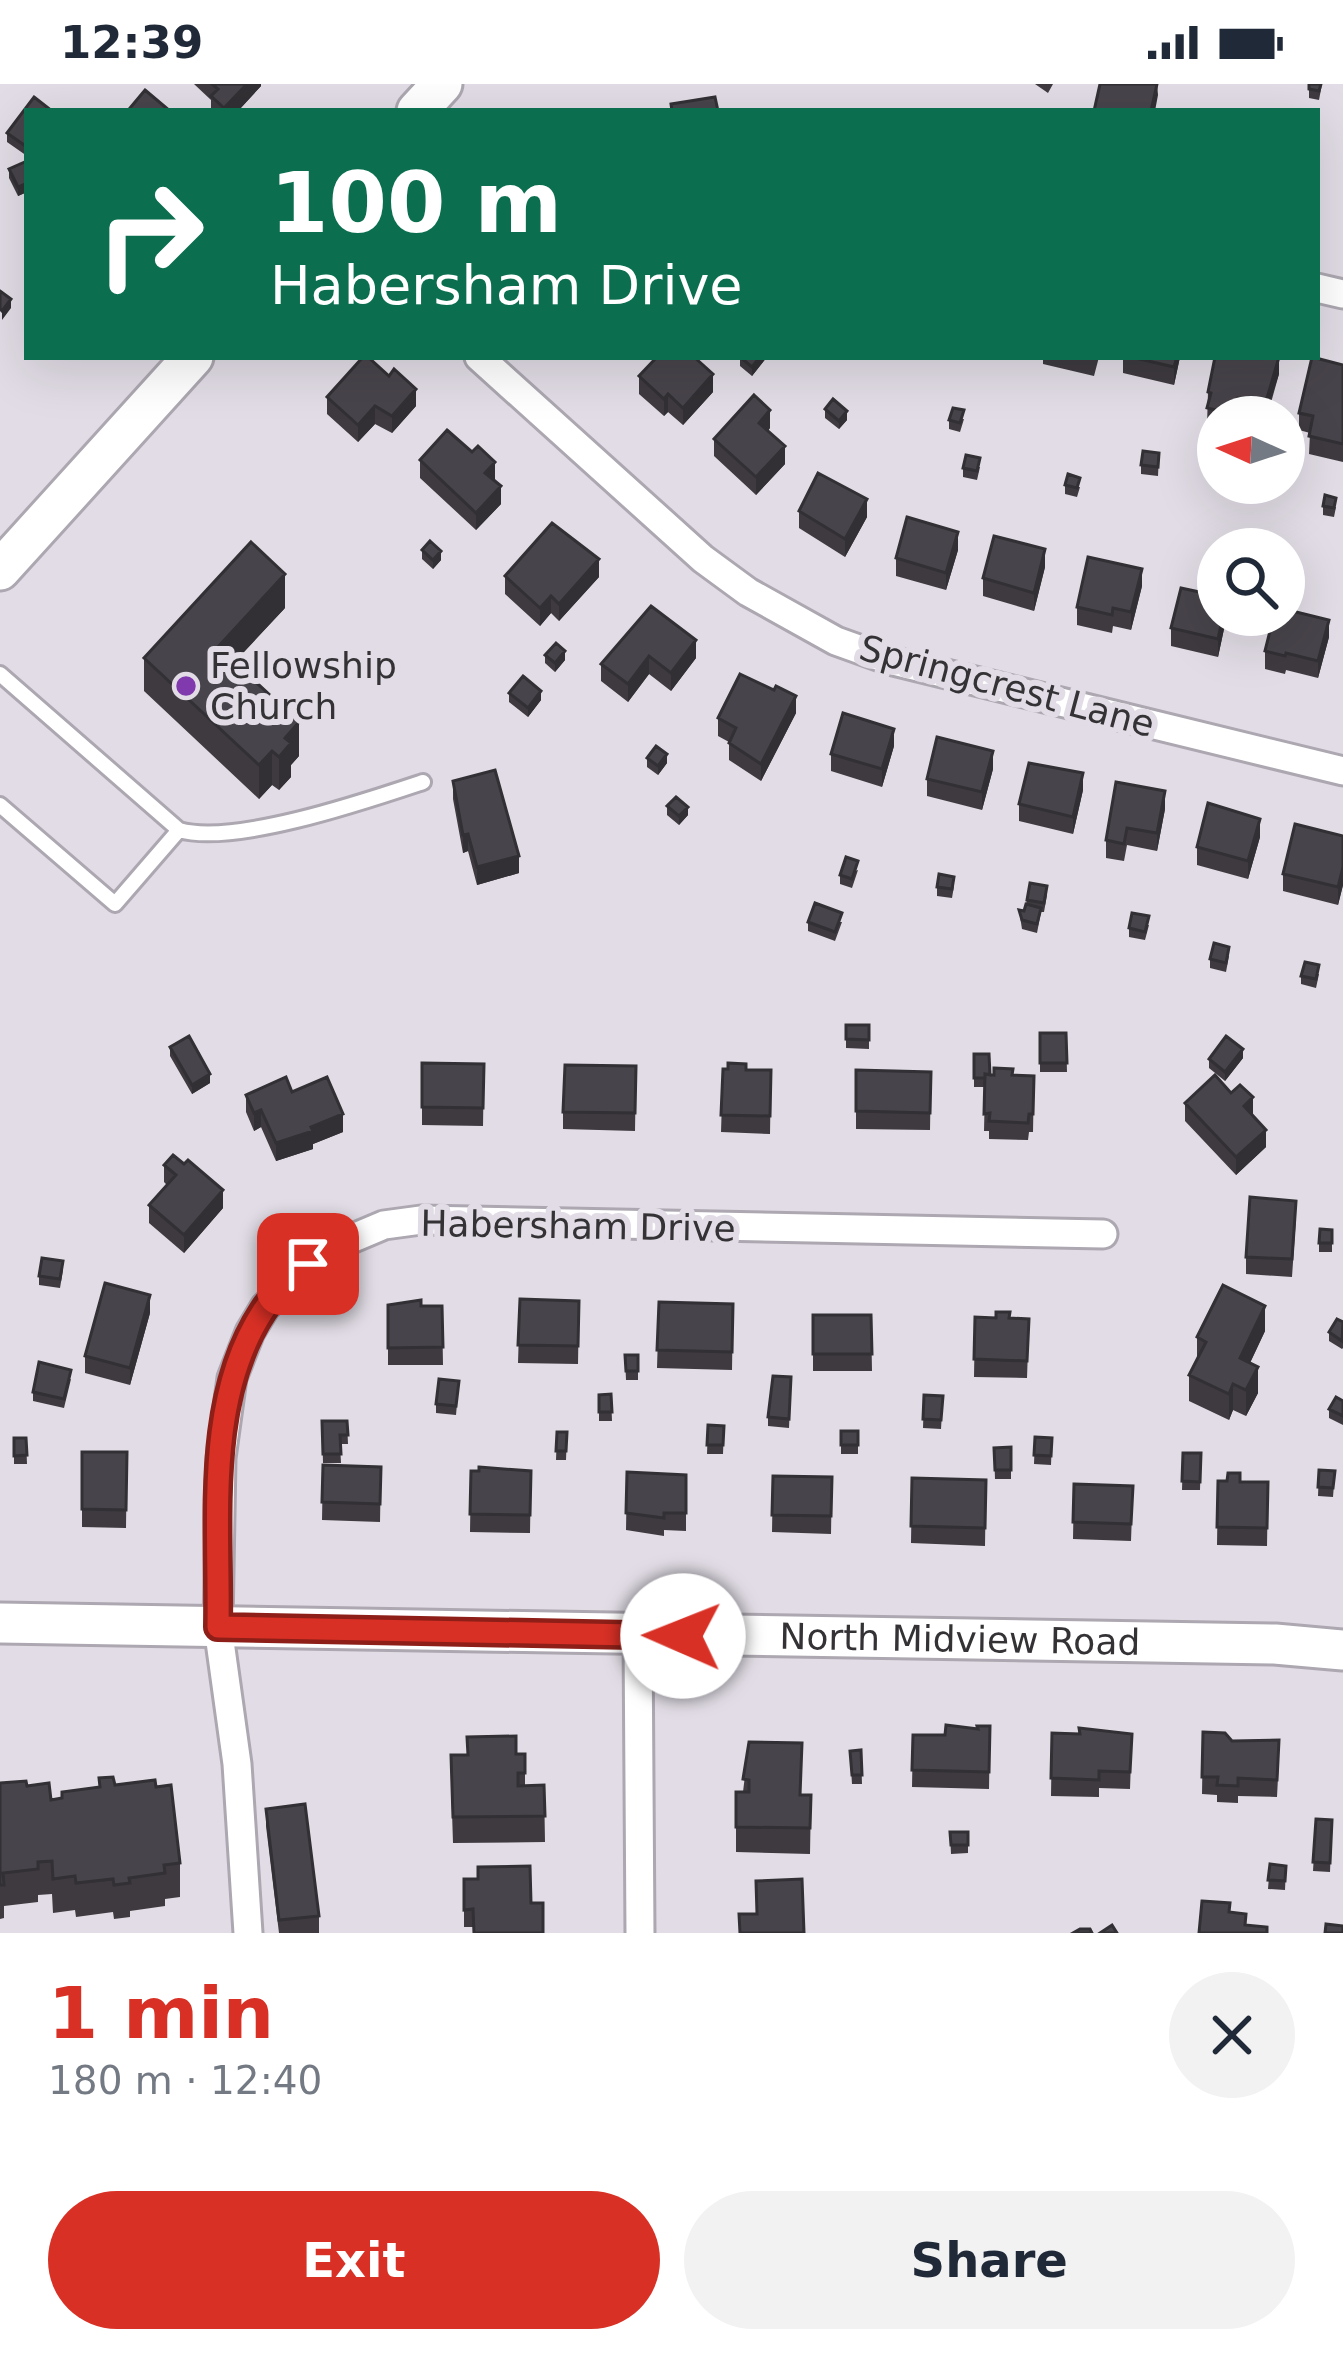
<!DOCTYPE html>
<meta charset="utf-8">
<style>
body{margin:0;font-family:"DejaVu Sans",sans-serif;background:#f2f2f3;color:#1f2937;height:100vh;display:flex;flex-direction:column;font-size:45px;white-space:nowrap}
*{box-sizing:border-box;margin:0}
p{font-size:39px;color:#747a83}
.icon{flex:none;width:66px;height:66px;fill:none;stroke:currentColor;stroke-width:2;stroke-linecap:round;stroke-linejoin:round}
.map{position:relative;height:1849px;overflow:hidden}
.sheet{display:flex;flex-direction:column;background:#fff;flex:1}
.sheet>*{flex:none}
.hud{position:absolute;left:24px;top:24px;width:1296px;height:252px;border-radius:0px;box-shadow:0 12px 48px #0002;background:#0b6e4f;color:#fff;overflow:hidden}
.needle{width:78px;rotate:273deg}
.buttons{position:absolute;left:1197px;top:312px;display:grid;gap:24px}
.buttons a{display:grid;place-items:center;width:108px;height:108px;border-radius:50%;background:#fff;box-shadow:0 12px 48px #0002;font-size:60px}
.pin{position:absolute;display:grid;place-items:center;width:102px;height:102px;color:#fff;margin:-51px;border-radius:24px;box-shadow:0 6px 18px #0006}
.me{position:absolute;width:132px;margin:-66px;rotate:271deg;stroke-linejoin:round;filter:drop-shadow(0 0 9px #0008)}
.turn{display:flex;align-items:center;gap:42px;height:252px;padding:0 48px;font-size:54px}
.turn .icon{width:156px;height:156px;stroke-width:2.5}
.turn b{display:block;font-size:84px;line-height:102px}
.round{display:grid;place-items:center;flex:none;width:126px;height:126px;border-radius:63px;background:#f2f2f3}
.overview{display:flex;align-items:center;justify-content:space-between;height:204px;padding:0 48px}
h1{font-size:72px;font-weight:700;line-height:90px;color:#d93025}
.cta{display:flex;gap:24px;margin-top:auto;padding:24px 48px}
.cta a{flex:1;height:138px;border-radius:72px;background:#d93025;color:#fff;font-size:48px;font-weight:700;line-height:138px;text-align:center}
.cta a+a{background:#f2f2f3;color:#1f2937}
.status{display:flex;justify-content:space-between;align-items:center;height:84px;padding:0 60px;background:#fff;direction:ltr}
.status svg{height:33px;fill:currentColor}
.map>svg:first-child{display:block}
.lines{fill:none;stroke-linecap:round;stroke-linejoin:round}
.lane-casing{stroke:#aca7b0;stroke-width:20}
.street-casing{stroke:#aca7b0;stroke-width:33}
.secondary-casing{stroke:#aca7b0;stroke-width:45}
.lane{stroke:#fff;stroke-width:14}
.street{stroke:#fff;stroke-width:27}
.secondary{stroke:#fff;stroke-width:39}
.wall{fill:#3e3a40}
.shaded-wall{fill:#323034}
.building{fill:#48444b;stroke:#323034;stroke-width:3}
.route-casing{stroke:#8d1f18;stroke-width:30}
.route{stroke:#d93025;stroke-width:21}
.poi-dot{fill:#803aad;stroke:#e1dce5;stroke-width:4.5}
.labels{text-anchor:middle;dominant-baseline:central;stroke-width:12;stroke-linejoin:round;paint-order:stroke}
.poi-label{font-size:36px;fill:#343235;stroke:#e1dce5;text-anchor:start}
.street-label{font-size:36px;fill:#343235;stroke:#e1dce5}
</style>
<div class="status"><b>12:39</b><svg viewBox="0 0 49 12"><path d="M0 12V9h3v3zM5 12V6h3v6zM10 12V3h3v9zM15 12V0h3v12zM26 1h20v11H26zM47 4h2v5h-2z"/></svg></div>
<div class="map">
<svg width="1343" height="1849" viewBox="0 0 1343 1849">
<rect width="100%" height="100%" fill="#e1dce5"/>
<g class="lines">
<g class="lane-casing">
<path id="lane" d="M0,590L179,746C234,762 366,717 423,698
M0,721L115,820L179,746"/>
</g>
<g class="street-casing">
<path id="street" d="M1317,204L1343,210
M479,273L703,475L748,508L836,557L889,576L1343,687
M638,1551L640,1849
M248,1849L237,1680L218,1543L221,1374L232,1294L250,1248L265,1223L308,1180L339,1160L384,1141L421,1136L1103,1150"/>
</g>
<g class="secondary-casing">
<g id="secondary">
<path d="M417,27L442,0"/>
<path d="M0,486L193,273"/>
<path id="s1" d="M0,1539L1275,1560L1343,1566"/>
</g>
</g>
<use href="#lane" class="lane"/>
<use href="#street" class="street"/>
<use href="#secondary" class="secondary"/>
</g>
<path class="wall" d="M194,0H261V2L238,27H211V16Z
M1035,0H1053L1048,9Z
M1309,0H1322L1319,16L1309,14Z
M27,27V72L7,58V49Z
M27,77V108L18,112L9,94V85Z
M740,273H767L752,292L740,282Z
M1043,273H1099L1094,292L1043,280Z
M1123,273H1180L1174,301L1123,289Z
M1343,281V378L1309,370L1310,349L1299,346V329Z
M1279,290L1267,333L1238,331V333H1218V344L1207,341L1208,308Z
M639,292L713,308L683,341L668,328L664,332L639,310Z
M327,313L416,322L392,349L375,340L358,358L327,330Z
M825,325L847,336L839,345L825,334Z
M964,335L960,348L949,345V336Z
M770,344L768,347L785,380L756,411L714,372V355Z
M1159,369L1158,392L1141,390V381Z
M420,376L495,395L501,420L476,446L420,394Z
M980,383L977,396L963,393V384Z
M1065,401L1080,403L1077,413L1065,410Z
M1323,422L1336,423L1334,433L1323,431Z
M799,427L867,433L845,473L799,444Z
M422,466L441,476L433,485L422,475Z
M958,466L946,506L896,492V474Z
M1045,483L1034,527L983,512V494Z
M505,492L599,493L559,537L551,529L540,542L505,510Z
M1142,502L1131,546L1113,542L1112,549L1077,541V523Z
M651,522L696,574L671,607L649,590L628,618L601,597V580Z
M285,524L234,578L299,672L291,681V693L279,706L272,701L259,715L144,607V574Z
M1227,531L1218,573L1171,562V544Z
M1329,553L1318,594L1286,586L1285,590L1265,585V567Z
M545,571L565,576L555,588L545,579Z
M509,609L541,616L528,633L509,618Z
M796,629L761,697L729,676V658L718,652V634Z
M894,662L882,703L831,687V670Z
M647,674L667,679L658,691L647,683Z
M993,685L982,726L927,712V695Z
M453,697L519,789L477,801L468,767L463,769L453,715Z
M1083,706L1073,750L1019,737V720Z
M667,722L688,731L679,741L667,731Z
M1165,725L1157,767L1127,761L1124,777L1106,774V756Z
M1343,752V801L1338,821L1283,807V790Z
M1260,753L1248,795L1197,781V763Z
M858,786L852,804L840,800V791Z
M954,802L952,814L937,812V803Z
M1047,811L1044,828H1041L1037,849L1022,845L1019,826L1024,827L1027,816Z
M808,838H842L835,857L808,847Z
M1149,841L1145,856L1129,853V844Z
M1229,872L1226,888L1210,884V875Z
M1319,890L1316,904L1301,900V892Z
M846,941H869V965L846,964Z
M1040,949H1066L1067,988H1040Z
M170,963L210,999L192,1010L170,972Z
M974,970L990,991L1034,992L1033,1048H1029L1028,1056L989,1055V1047H984L985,1003H974Z
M1243,974L1225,997L1209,984V975Z
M422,979L484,980L483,1042L422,1041Z
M636,982L635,1047L563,1045V1028Z
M723,985L771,986L770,1050L721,1048Z
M931,988L930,1046L856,1045V1027Z
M292,1008L343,1048L313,1060V1065L276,1077L261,1043L254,1047L246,1028V1011Z
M1185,1019L1253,1031L1266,1063L1236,1091L1185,1037Z
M164,1081L223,1124L184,1169L149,1139V1121L167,1101L164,1098Z
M1296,1134L1292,1193L1246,1190V1173Z
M1332,1146V1168H1319V1159Z
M63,1186L60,1204L39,1201V1192Z
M520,1215L579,1217L578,1280L518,1279Z
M659,1218L733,1220L732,1286L657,1284Z
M388,1221L442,1222L443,1281H388Z
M150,1229L130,1301L85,1289V1272Z
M813,1231H871L872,1287H813Z
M975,1233L1029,1235L1027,1294L974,1293Z
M1343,1238V1264L1342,1265L1329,1257V1248Z
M1265,1247L1250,1279L1258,1309L1246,1332L1233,1326L1229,1336L1189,1317V1291L1197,1275V1253Z
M625,1271H638V1296H626Z
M791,1293L789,1344L768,1342V1333Z
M71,1295L64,1324L33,1317V1308Z
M459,1297L456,1331L436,1329V1320Z
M611,1310L612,1337H599V1311Z
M924,1311L943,1312L941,1345L923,1344Z
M1343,1317V1341L1329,1334V1325Z
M322,1337H347L348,1360H340L341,1379H323Z
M708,1341L724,1342L723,1370H707Z
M841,1347H858V1370H841Z
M557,1348H567L566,1376H556Z
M1035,1353L1052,1354L1051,1381L1034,1380Z
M14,1354H26L27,1380H14Z
M1011,1363V1395H995L994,1364Z
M127,1368L126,1444L82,1443V1425Z
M1183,1369H1201L1200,1406H1182Z
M323,1381L381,1383L380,1438L322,1436Z
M1319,1386L1335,1387L1333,1413L1318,1412Z
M471,1387H531L530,1449L470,1448Z
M627,1388L686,1391V1447L664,1446V1452L626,1446Z
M773,1392L832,1393L831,1450L772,1448Z
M912,1394L986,1396L985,1462L911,1459Z
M1218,1397L1268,1398L1267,1462L1217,1461Z
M1074,1400L1133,1402L1131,1457L1073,1455Z
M990,1642L989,1705L912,1703L913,1651H945Z
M1203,1648L1279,1674L1277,1713L1238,1712V1719L1217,1718V1711L1202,1710Z
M1052,1649L1132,1650L1130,1705L1099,1704V1713L1051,1712Z
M749,1658L801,1711H811L810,1770L736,1768V1708H743Z
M861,1666L862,1700H852L850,1667Z
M516,1670H525V1702L544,1701L545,1758L453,1759L451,1697Z
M99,1694L115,1701L156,1703L180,1779V1813L165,1815V1822L130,1827V1833L114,1835L113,1828L76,1833L75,1826L53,1829L52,1810L38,1811V1818L4,1822V1834L0,1835V1699L27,1702L51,1716L99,1703Z
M266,1725L319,1832V1849H279L266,1742Z
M1316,1735L1332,1736L1330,1788L1313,1787Z
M950,1748H968V1769L951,1770Z
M1270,1780L1286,1782L1285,1806L1268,1805Z
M530,1782L473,1843H464V1795H478Z"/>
<path class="shaded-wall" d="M247,0H261V2L238,27H224V24Z
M1157,0L1158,11L1155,27H1151Z
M27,99V108L18,112V103Z
M11,215V224L2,236V227Z
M760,273H767L752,292V283Z
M1177,273H1180L1174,301V283Z
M1279,273V290L1265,333V321Z
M713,290V308L683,341V324Z
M416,305V322L392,349V332Z
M668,310V328L664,332V315Z
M375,322V340L358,358V341Z
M770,326V344L759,356V339Z
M847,327V336L839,345V337Z
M785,362V380L756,411V393Z
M495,378V395L485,406V389Z
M501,402V420L476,446V429Z
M867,415V433L845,473V455Z
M958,448V466L946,506V489Z
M1045,465V483L1034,527V509Z
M441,467V476L433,485V476Z
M599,475V493L559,537V520Z
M1142,485V502L1131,546V528Z
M285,490V524L218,596V563Z
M551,512V529L540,542V524Z
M1223,531H1227L1218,573V555Z
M1329,536V553L1318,594V577Z
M696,556V574L671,607V589Z
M565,567V576L555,588V579Z
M649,572V590L628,618V600Z
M541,607V616L528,633V624Z
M796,612V629L761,697V680Z
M299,638V672L291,681V693L279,706V673L285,654Z
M894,645V662L882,703V685Z
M272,667V701L259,715V681Z
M993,667V685L982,726V708Z
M667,670V679L658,691V682Z
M1083,689V706L1073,750V733Z
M1165,707V725L1157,767V749Z
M688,723V731L679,741V732Z
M1260,735V753L1248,795V777Z
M468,750V767L463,769V751Z
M519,772V789L477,801V783Z
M1343,783V801L1338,821V803Z
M1243,965V974L1225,997V988Z
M210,990V999L192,1010V1001Z
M1253,1013V1031L1244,1022Z
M261,1026V1043L254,1047V1029Z
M343,1030V1048L313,1060V1065L276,1077V1059Z
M1266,1046V1063L1236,1091V1073Z
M223,1106V1124L184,1169V1151Z
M150,1211V1229L130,1301V1284Z
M1265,1222V1247L1240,1300V1274Z
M1258,1283V1309L1246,1332V1306Z
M1233,1300V1326L1229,1336V1310Z"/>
<path class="building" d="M212,0H247L224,24L211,12L218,5Z
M1100,0H1157L1151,27H1094Z
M1309,0H1321L1319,7L1309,5Z
M145,6L170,27H134L130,24Z
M34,13L52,27H27V63L7,49Z
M715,13L718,27H672L671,20Z
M27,77V99L18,103L9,85Z
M0,207L11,215L2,227L0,225Z
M363,273H368L389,292L394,285L416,305L392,332L375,322L358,341L327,313Z
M657,273H694L713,290L683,324L668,310L664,315L639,292Z
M740,273H760L752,283Z
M1131,273H1177L1174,283Z
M1215,273H1279L1265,321L1238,314L1234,330L1207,324L1211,309L1208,308Z
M1312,273L1343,281V360L1309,352L1313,332L1299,329Z
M754,311L770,326L759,339L785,362L756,393L714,355Z
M833,315L847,327L839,337L825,325Z
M953,324L964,326L960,339L949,336Z
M447,346L472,368L478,362L495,378L485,389L501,402L476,429L420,376Z
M1143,367L1159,369L1158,383L1141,381Z
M966,371L980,374L977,387L963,384Z
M818,389L867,415L845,455L799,427Z
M1068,390L1080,394L1077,404L1065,401Z
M1325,411L1336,414L1334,424L1323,422Z
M907,433L958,448L946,489L896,474Z
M552,439L599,475L559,520L551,512L540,524L505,492Z
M994,452L1045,465L1034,509L983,494Z
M430,457L441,467L433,476L422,466Z
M251,458L285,490L218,563L299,638L285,654L291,659L279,673L272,667L259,681L144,574Z
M1088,473L1142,485L1131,528L1113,524L1112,531L1077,523Z
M1181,504L1218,512V531H1223L1218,555L1171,544Z
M651,522L696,556L671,589L649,572L628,600L601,580Z
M1284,525L1329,536L1318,577L1286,569L1285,572L1265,567L1274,531H1284Z
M556,559L565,567L555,579L545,571Z
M740,590L774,606L776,602L796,612L761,680L729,659L736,644L718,634Z
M523,592L541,607L528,624L509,609Z
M843,629L894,645L882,685L831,670Z
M937,653L993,667L982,708L927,695Z
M656,662L667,670L658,682L647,674Z
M1029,679L1083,689L1073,733L1019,720Z
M495,686L519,772L477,783L468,750L463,751L453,697Z
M1116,698L1165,707L1157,749L1127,744L1124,760L1106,756Z
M676,713L688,723L679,732L667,722Z
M1208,719L1260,735L1248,777L1197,763Z
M1295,740L1343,752V783L1338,803L1283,790Z
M846,773L858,777L852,795L840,791Z
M939,790L954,793L952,805L937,803Z
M1030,799L1047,802L1044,819L1027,816Z
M815,819L842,829L835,848L808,838Z
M1026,820L1041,824L1037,840L1022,836L1019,826L1024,827Z
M1132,829L1149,832L1145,848L1129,844Z
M1214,859L1229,863L1226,879L1210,875Z
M1305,878L1319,881L1316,895L1301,892Z
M846,941H869V956L846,955Z
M1040,949H1066L1067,979H1040Z
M189,952L210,990L192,1001L170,963Z
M1226,952L1243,965L1225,988L1209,975Z
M974,970H989L990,991L985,990V994H974Z
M422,979L484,980L483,1024L422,1023Z
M728,979L746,980V986H771L770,1032L721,1031L723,985H728Z
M565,981L636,982L635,1029L563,1028Z
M994,984L1013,985L1012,991L1034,992L1033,1030H1029L1028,1039L989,1037L990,1029L984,1030L985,990L994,991Z
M856,986L931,988L930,1029L856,1027Z
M1215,991L1231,1009L1240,1001L1253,1013L1244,1022L1266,1046L1236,1073L1185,1019Z
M286,993L292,1008L327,993L343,1030L311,1043L313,1047L276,1059L261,1026L254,1029L246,1011Z
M173,1071L184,1080L188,1076L223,1106L184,1151L149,1121L176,1091L164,1081Z
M1250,1113L1296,1117L1292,1175L1246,1173Z
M1320,1145L1332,1146V1159H1319Z
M42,1174L63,1177L60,1195L39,1192Z
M105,1199L150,1211L130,1284L85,1272Z
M1223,1201L1265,1222L1240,1274L1258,1283L1246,1306L1233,1300L1229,1310L1189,1291L1206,1258L1197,1253Z
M520,1215L579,1217L578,1262L518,1261Z
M421,1216V1222H442L443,1263L388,1264V1221Z
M659,1218L733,1220L732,1268L657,1266Z
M996,1228H1010L1009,1234L1029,1235L1027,1277L974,1275L975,1233L996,1234Z
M813,1231H871L872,1270H813Z
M1337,1235L1343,1238L1342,1257L1329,1248Z
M625,1271H638V1287H626Z
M39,1278L71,1286L64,1315L33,1308Z
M773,1292L791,1293L789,1335L768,1333Z
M439,1295L459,1297L456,1322L436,1320Z
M611,1310L612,1328H599V1311Z
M924,1311L943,1312L941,1336L923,1335Z
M1336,1313L1343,1317V1332L1329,1325Z
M322,1337H347L348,1351H340L341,1370H323Z
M708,1341L724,1342L723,1361H707Z
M841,1347H858V1361H841Z
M557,1348H567L566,1367H556Z
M1035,1353L1052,1354L1051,1372L1034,1371Z
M14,1354H26L27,1371L14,1372Z
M1011,1363V1386H995L994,1364Z
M82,1368H127L126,1426L82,1425Z
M1183,1369H1201L1200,1398L1182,1397Z
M323,1381L381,1383L380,1420L322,1418Z
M479,1383L531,1387L530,1431L470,1430L471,1387H479Z
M1319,1386L1335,1387L1333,1404L1318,1403Z
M627,1388L686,1391V1429H664V1434L626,1429Z
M1228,1389H1240V1398H1268L1267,1444L1217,1443L1218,1397H1227Z
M773,1392L832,1393L831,1432L772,1431Z
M912,1394L986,1396L985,1444L911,1442Z
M1074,1400L1133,1402L1131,1440L1073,1438Z
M946,1641L978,1645L977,1642H990L989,1688L912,1686L913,1651H945Z
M1079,1644L1132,1650L1130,1688L1099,1687V1696L1051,1694L1052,1649L1080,1650Z
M1203,1648L1225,1649L1232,1657L1279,1656L1277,1696L1238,1694V1702L1217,1701L1218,1693H1202Z
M516,1652V1670H525V1689H518V1702L544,1701L545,1732L453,1733L451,1671H468L467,1653Z
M749,1658L802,1659L800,1711H811L810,1744L736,1743V1708H749V1696L743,1695Z
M861,1666L862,1691H852L850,1667Z
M113,1693L115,1701L155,1696L156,1703L171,1701L180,1779L164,1781L165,1789L129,1794L130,1799L114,1801L113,1795L76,1799L75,1792L53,1795L52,1777L38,1778V1785L3,1789L4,1801H0V1699L26,1697L27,1702L49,1699L51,1716L62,1714V1708L100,1703L99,1694Z
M305,1720L319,1832L279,1836L266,1725Z
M1316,1735L1332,1736L1330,1779L1313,1778Z
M950,1748H968V1761H951Z
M1270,1780L1286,1782L1285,1797L1268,1796Z
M530,1782L531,1819H543V1849H474L473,1825L464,1826V1795H478V1783Z
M802,1795L804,1849H740L739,1830H757L756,1797Z
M1202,1817L1230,1819L1229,1828L1246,1830L1245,1841L1267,1843V1849H1199Z
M1326,1840L1343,1842V1849H1325Z
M1112,1841L1117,1849H1100Z
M1080,1845H1090L1092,1849H1073Z"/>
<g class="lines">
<g class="route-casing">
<path id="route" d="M308,1180C292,1195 275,1208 263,1227C204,1317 220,1440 218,1543L683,1552"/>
</g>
<use href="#route" class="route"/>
</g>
<circle class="poi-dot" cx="186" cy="602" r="12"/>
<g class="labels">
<g class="poi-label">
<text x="210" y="581">Fellowship<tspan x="210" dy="41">Church</tspan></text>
</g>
<g class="street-label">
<text transform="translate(1007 602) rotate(15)">Springcrest Lane</text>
<text transform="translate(578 1142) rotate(1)">Habersham Drive</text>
<text stroke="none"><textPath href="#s1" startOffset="960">North Midview Road</textPath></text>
</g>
</g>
</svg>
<div class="buttons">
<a><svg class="needle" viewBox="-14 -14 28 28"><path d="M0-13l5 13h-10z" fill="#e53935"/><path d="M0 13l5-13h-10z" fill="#747a83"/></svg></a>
<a><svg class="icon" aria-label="search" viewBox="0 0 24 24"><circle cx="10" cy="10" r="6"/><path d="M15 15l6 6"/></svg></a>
</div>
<div class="pin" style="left:308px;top:1180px;background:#d93025"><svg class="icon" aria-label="arrive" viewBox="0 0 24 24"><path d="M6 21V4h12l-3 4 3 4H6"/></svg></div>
<svg class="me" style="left:683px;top:1552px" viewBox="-20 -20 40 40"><circle r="19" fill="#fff"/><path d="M0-13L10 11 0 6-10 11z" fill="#d93025"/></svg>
<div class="hud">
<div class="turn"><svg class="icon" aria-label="right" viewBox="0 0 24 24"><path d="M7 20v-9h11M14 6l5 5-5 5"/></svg><div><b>100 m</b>Habersham Drive</div></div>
</div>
</div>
<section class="sheet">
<div class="overview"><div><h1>1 min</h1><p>180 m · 12:40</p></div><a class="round"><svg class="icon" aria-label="close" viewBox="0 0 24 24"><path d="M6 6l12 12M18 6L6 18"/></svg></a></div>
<div class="cta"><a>Exit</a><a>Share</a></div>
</section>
